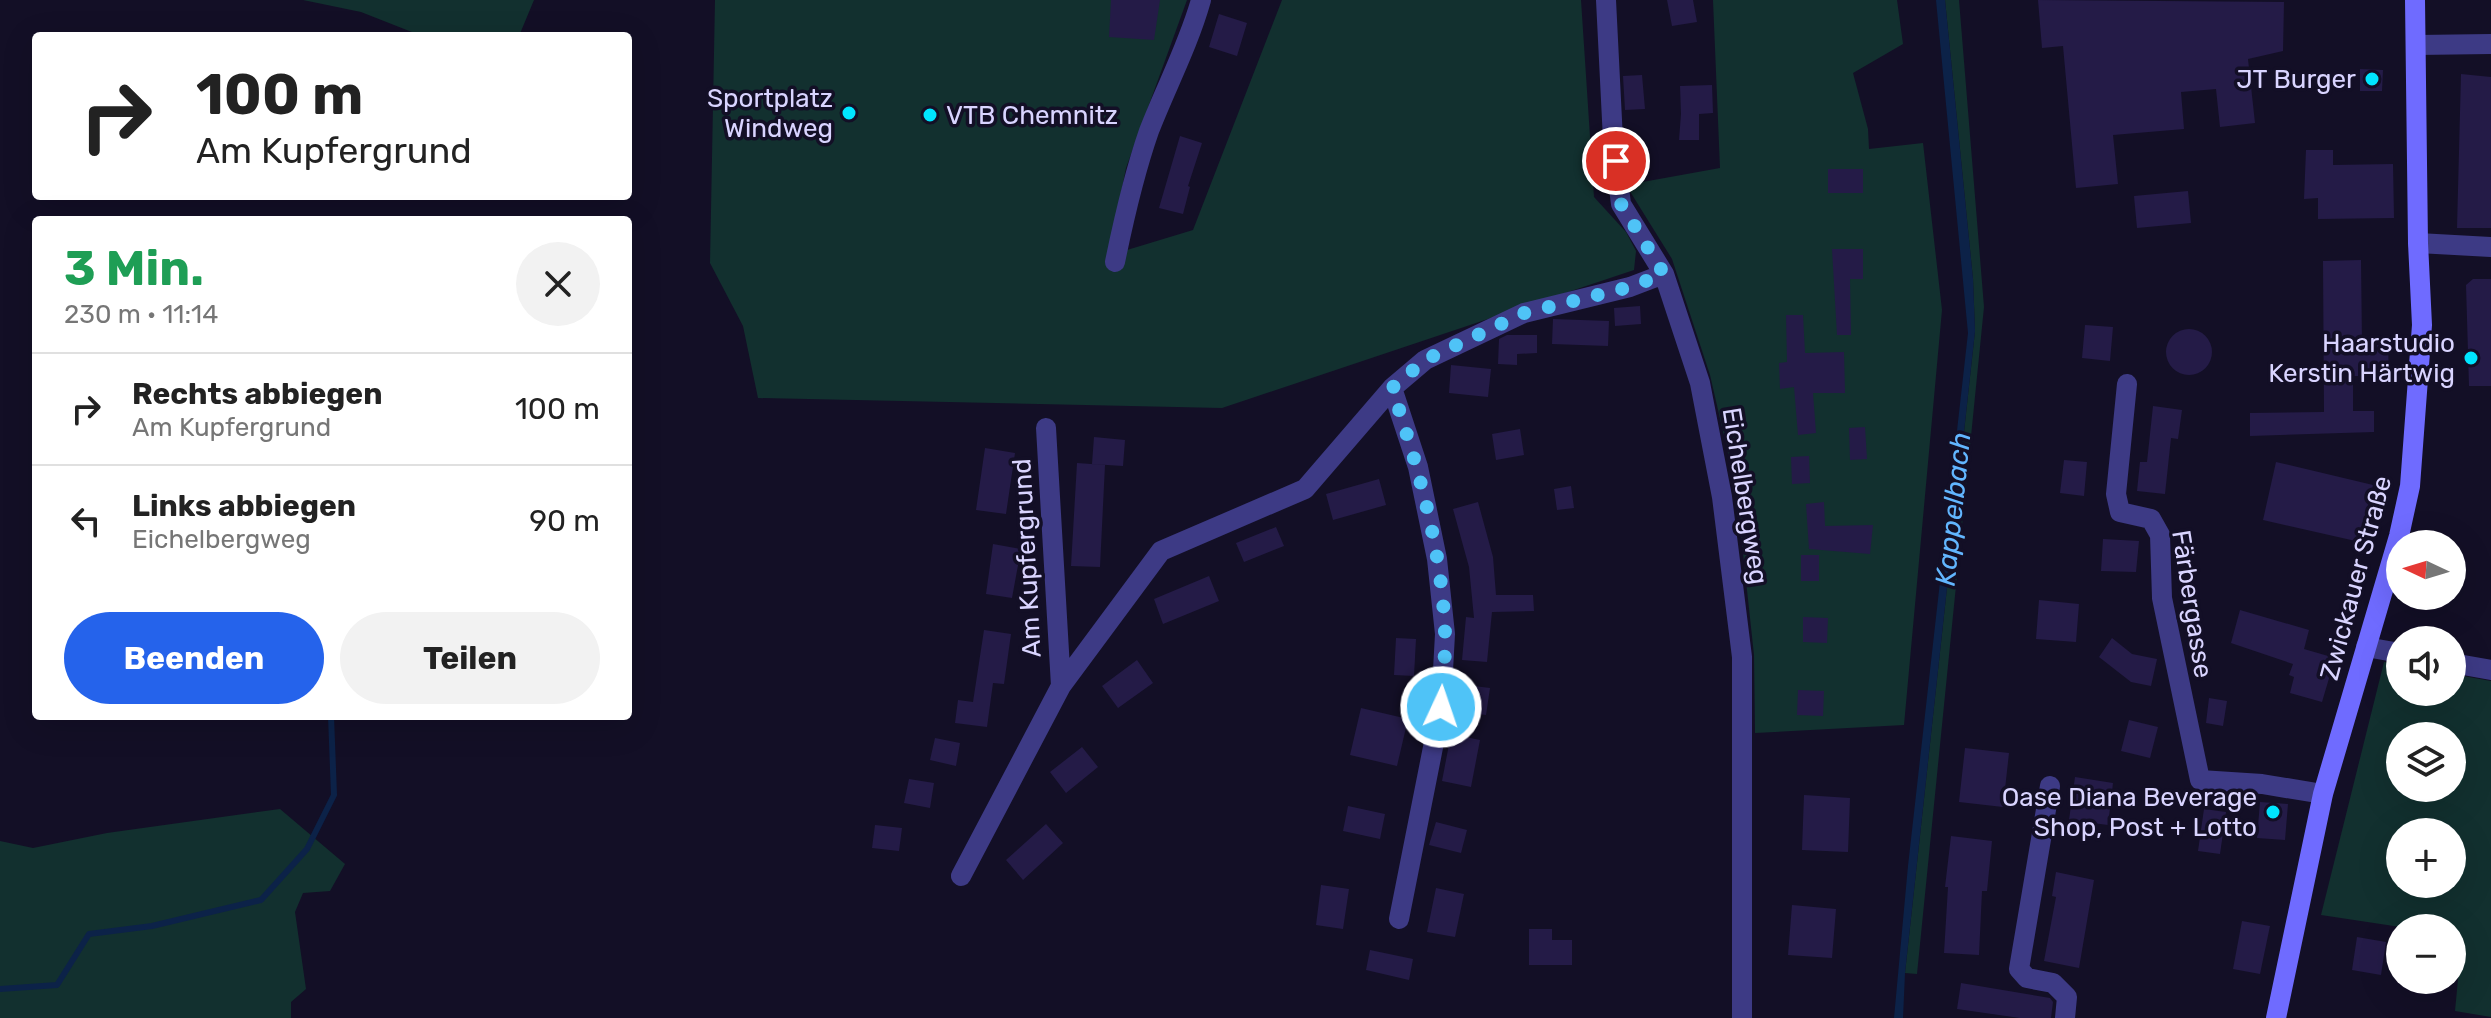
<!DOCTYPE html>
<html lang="de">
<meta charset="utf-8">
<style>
body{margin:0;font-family:Rubik,sans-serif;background:#f2f2f2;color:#222;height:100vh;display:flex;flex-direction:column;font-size:30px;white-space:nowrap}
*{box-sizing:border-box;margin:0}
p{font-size:26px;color:#767676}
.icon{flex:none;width:44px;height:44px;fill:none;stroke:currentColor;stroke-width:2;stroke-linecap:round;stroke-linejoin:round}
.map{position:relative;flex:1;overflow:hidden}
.sheet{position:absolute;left:32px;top:216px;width:600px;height:504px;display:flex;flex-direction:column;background:#fff;border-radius:8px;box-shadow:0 8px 32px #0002}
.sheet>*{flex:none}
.hud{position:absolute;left:32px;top:32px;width:600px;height:168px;border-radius:8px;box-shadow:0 8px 32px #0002;background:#fff;color:#222;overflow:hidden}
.needle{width:52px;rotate:274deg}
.fabs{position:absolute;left:2386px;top:530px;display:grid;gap:16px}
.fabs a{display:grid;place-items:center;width:80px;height:80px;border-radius:50%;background:#fff;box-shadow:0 8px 32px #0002;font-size:40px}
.pin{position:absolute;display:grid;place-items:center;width:68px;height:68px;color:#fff;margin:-34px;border:4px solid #fff;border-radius:50%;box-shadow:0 2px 8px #0007}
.me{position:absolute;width:88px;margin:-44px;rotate:3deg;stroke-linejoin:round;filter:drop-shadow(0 0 6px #0008)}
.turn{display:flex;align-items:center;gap:28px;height:168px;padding:0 32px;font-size:36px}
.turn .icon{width:104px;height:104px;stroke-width:2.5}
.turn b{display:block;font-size:56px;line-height:68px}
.round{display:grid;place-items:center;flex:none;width:84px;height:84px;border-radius:42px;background:#f2f2f2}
.head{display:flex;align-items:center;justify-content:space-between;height:136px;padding:0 32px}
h1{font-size:48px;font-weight:700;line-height:60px;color:#1e9e55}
.button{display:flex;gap:16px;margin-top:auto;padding:16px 32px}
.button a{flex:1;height:92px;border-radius:48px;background:#2563eb;color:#fff;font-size:32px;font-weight:700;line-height:92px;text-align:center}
.button a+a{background:#f2f2f2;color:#222}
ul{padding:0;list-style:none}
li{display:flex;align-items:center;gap:24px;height:112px;padding:0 32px;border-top:2px solid #e0e0e0}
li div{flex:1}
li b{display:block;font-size:30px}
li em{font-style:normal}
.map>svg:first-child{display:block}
.green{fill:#12302f;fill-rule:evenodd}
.water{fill:#0c2248}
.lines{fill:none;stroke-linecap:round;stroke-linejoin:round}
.stream{stroke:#0c2248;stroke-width:6}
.building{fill:#241b47}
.minor{stroke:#3d3a85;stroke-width:20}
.tertiary{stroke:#3d3a85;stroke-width:20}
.secondary{stroke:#6f6bff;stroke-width:20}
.route{stroke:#4fc3f7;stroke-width:14;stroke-dasharray:0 25.2}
.poi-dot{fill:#00e5ff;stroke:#130f26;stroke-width:3}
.labels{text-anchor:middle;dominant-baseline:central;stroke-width:7;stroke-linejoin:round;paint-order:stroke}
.poi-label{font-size:26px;fill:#d9d4ff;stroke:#130f26;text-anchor:end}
.street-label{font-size:26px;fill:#d9d4ff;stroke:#130f26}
.water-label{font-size:28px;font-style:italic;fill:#62b6ff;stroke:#130f26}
</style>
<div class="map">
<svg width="2491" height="1018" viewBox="0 0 2491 1018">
<rect width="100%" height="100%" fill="#130f26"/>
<path class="green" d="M303,0H534L519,36H422L361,12Z
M715,0H1187L1126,168L1108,259L1127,250L1193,230L1282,0H1581L1594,197L1626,232L1636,251L1634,270L1222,408L758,398L743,326L710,263Z
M1713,0H1897L1903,44L1853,73L1868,129L1869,149L1923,143L1942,310L1904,725L1755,733L1754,655L1736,488L1710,375L1672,259L1626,185L1720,168Z
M1945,0H1959L1984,307L1917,974L1905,973L1975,331L1973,279Z
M2384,662L2400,665V692H2452V674L2491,681V1017L2455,1011L2462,937L2452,935V928H2407L2321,915ZM2400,736H2452V788H2400ZM2400,832H2452V884H2400Z
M280,809L345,864L330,891L303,893L295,912L306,989L291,1002V1018H0V841L33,848L107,833Z"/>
<path class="water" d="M1936,0H1945L1973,279L1975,331L1905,973L1903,1018H1894L1908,866L1968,333Z"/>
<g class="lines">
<path class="stream" d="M0,989L57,985L89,934L152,926L261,900L307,849L334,795L331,716"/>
</g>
<path class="building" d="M1111,0H1160L1154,40L1109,37Z
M1667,0H1693L1697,22L1672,26Z
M2038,0L2284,2L2283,51L2248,59L2255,123L2220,127L2216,89L2181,92L2184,129L2113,135L2118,184L2076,188L2063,46L2042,48Z
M1219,14L1247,23L1237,56L1209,47Z
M2360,69L2383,70L2382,91H2360Z
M2461,74L2491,77V228H2457Z
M1642,75L1645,109L1625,110L1623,76Z
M1712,85L1713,113L1699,114V140H1679L1681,114L1680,86Z
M1180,136L1202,143L1188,186L1190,187L1183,214L1159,208Z
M2306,150H2333V165L2393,164L2394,218L2318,219V198L2304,199Z
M1828,169H1863V193H1828Z
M2188,191L2191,223L2137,228L2134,196Z
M1832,249H1863V279H1850L1851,335H1837Z
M2361,260L2362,345H2388L2389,376H2353V411H2374V432L2250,436V413L2324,412L2323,261Z
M2473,279H2491V386H2469L2466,285Z
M1640,306L1641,324L1615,326L1614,308Z
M1786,315H1803L1805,353L1844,352L1845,393H1813L1816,433L1798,435L1794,387L1780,389L1779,363L1787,362Z
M1553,319L1609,321L1608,346L1552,344Z
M2085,325L2113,327L2110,361L2082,358Z
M2166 352a23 23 0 1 1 46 0a23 23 0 1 1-46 0Z
M1507,335H1537V353L1517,354V365L1498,364L1499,339Z
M1451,365L1491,369L1488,397L1449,393Z
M2153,406L2182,410L2178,439L2171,438L2165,494L2137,491L2140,462H2147Z
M1865,427L1867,459L1850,460L1849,428Z
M1520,429L1524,455L1496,460L1492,434Z
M1094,437L1125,440L1123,466L1092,464Z
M985,448L1015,453L1006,514L976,510Z
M1809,456L1810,483L1792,484L1791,457Z
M2064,460L2087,462L2084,496L2060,493Z
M2276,462L2373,485L2360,542L2263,520Z
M1077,463L1105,465L1100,567L1071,566Z
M1379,479L1386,505L1333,520L1326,494Z
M1571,486L1574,508L1557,510L1554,489Z
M1478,502L1493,557L1496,595H1533L1534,611L1492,612L1487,662L1462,660L1466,617L1474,618L1469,567L1453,509Z
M1824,502L1825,526L1873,525L1870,554L1809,549L1806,504Z
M1276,527L1284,546L1244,562L1236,543Z
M2103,539L2139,541L2136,572L2101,571Z
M993,544L1021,549L1012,598L986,594Z
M1801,555H1819V581H1801Z
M1209,576L1219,601L1163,624L1154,599Z
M2039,600L2079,604L2076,642L2036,639Z
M2240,610L2309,630L2304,649L2335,658L2322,702L2290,693L2294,677L2289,675L2293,664L2231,643Z
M1803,617L1828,618L1827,643L1803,642Z
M984,630L1011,634L1004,684L993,683L987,727L955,723L958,700L973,702Z
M1396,638L1416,639L1414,676L1394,675Z
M2112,638L2132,654L2157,659L2151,686L2131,682L2099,657Z
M1137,660L1153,683L1118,708L1102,686Z
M1474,686L1490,688L1486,715L1470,713Z
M1798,690L1824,691L1823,716L1797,715Z
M2209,698L2227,701L2223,726L2206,723Z
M1361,708L1408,719L1397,766L1350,755Z
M2129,720L2158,727L2150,758L2121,751Z
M1451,734L1480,740L1471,787L1442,781Z
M935,738L960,743L956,766L930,760Z
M1082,747L1098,767L1066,793L1050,772Z
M1965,748L2009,753L2003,807L1959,802Z
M2075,777L2113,783L2108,825L2069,820Z
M909,779L934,783L930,808L904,803Z
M1804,795L1850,798L1848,852L1802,850Z
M2260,802L2288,804L2285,840L2257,838Z
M1348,806L1385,814L1380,839L1343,831Z
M2204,809L2226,812L2220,854L2198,851Z
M1436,822L1467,830L1461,853L1429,845Z
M1046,824L1063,843L1023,880L1006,860Z
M875,825L902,828L899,851L872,848Z
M1951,836L1992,841L1987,891H1982L1979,955L1944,953L1948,887H1945Z
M2056,872L2094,880L2079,968L2044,961L2056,897L2052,896Z
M1321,885L1349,889L1343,929L1316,925Z
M1436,888L1464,894L1455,937L1427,932Z
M1792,905L1836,909L1832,958L1788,955Z
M2242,921L2270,926L2260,974L2233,969Z
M1529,929H1552V940H1572V965H1529Z
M2357,937L2386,942L2381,975L2352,970Z
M1370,950L1413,959L1409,980L1366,970Z
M1961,983L2050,998L2053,1002L2051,1018H2020L1957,1009Z"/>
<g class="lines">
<path class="minor" d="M1606,0L1613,140L1621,204L1664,274L1700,383L1722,497L1742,657V1018
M2418,243L2491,247
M1115,262C1124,218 1134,174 1149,131C1166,87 1188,46 1201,0
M2127,384L2116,494L2120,512L2151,519L2160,535L2162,598L2200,780L2262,784L2323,794
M1392,388L1418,467L1437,559L1445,634L1441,707L1399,919
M1046,428L1061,686
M2366,647L2400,653
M2452,663L2491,670
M2050,786L2019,969L2027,978L2053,983L2067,997L2065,1018
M961,876L1061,686L1161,551L1305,489L1392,388L1425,360L1524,313L1630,287L1664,274"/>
<path class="tertiary" d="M2417,45L2491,44"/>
<path class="secondary" d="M2276,1018L2323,794L2399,536L2410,486L2422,325L2418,243L2415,0"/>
</g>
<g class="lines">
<path class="route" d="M1441,707C1442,682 1446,657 1445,633C1442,549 1418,467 1392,388L1425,360L1524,313L1630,287L1664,274L1621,204L1616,161"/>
</g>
<g class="poi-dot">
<circle cx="2372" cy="79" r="8"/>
<circle cx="849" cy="113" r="8"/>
<circle cx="930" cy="115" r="8"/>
<circle cx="2471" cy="358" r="8"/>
<circle cx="2273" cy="812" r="8"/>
</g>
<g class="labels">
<g class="poi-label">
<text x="2356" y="79">JT Burger</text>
<text x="833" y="98">Sportplatz<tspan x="833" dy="30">Windweg</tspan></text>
<text x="946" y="115" text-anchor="start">VTB Chemnitz</text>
<text x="2455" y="343">Haarstudio<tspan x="2455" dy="30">Kerstin Härtwig</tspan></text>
<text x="2257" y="797">Oase Diana Beverage<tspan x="2257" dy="30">Shop, Post + Lotto</tspan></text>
</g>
<g class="street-label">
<text transform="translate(1745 496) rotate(81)">Eichelbergweg</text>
<text transform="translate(1027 558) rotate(-93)">Am Kupfergrund</text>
<text transform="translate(2356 578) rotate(-75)">Zwickauer Straße</text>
<text transform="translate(2192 604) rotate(81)">Färbergasse</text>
</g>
<g class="water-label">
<text transform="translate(1953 509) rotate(-84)">Kappelbach</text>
</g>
</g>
</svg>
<div class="fabs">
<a><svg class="needle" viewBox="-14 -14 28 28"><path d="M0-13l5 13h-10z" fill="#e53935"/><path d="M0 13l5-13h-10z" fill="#767676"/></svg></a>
<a><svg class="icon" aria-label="sound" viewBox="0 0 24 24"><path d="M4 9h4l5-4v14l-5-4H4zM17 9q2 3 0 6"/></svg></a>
<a><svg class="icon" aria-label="layers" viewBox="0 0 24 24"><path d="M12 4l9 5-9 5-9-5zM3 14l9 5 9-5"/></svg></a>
<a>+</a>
<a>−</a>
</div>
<div class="pin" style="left:1616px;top:161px;background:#d93025"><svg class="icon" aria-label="arrive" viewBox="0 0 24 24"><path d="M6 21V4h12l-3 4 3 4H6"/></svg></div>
<svg class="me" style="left:1441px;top:707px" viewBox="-20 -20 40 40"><circle r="17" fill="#4fc3f7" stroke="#fff" stroke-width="3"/><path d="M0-11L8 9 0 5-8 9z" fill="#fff"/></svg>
<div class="hud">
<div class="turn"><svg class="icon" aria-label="right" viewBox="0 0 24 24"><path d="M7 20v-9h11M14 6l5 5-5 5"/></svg><div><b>100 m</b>Am Kupfergrund</div></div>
</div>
<section class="sheet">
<div class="head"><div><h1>3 Min.</h1><p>230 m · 11:14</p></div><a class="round"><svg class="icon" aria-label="close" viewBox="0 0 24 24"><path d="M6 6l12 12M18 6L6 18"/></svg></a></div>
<ul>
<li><svg class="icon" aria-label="right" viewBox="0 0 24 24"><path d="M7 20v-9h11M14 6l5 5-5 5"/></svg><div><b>Rechts abbiegen</b><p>Am Kupfergrund</p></div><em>100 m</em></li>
<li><svg class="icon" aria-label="left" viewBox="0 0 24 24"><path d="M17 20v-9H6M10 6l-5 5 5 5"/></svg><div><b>Links abbiegen</b><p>Eichelbergweg</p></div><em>90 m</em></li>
</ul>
<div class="button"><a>Beenden</a><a>Teilen</a></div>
</section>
</div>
